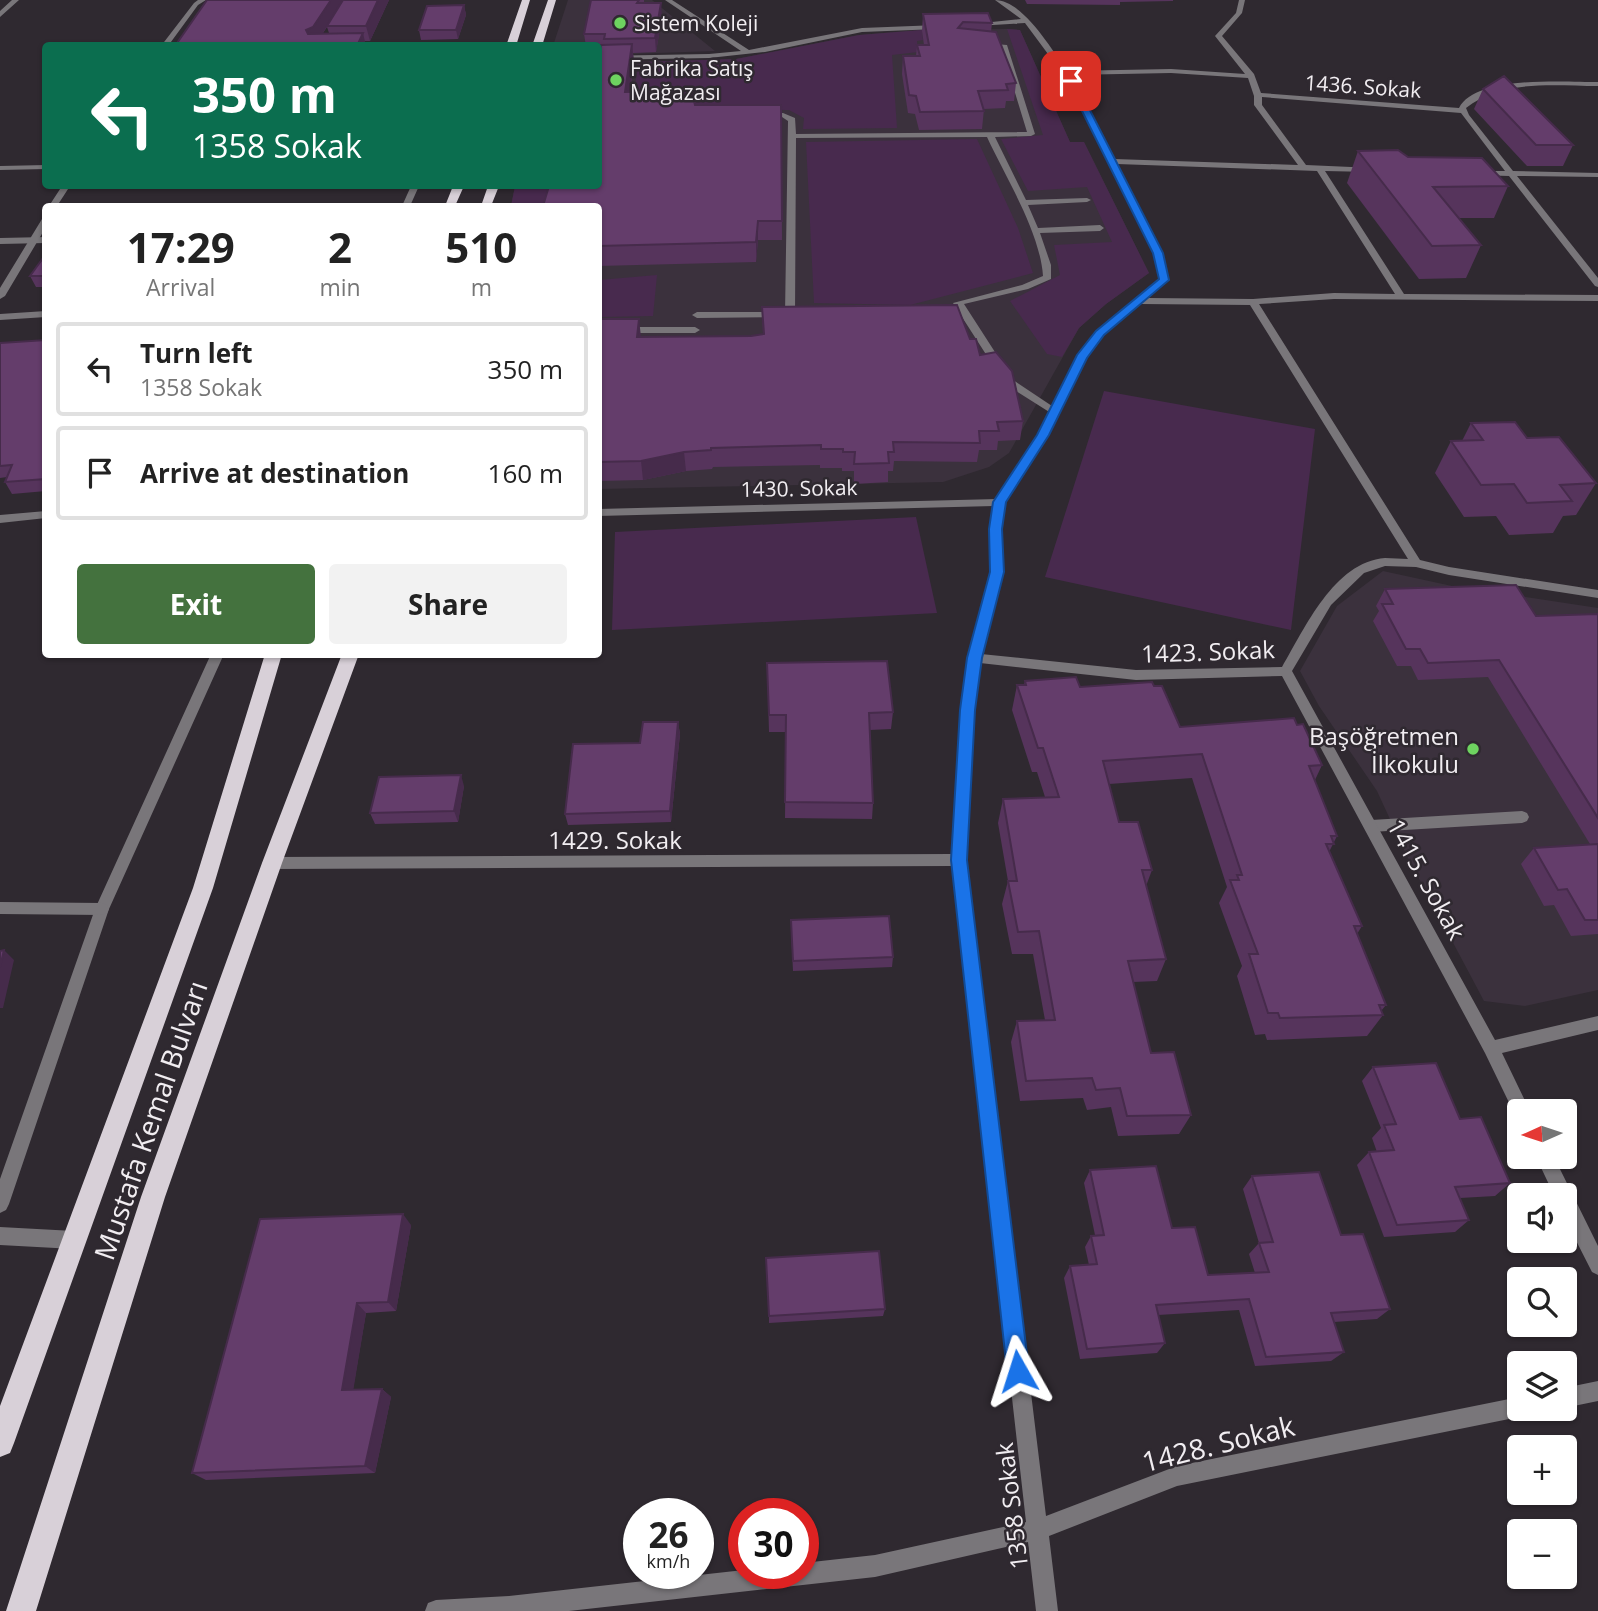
<!DOCTYPE html>
<meta charset="utf-8">
<style>
body{margin:0;font-family:"Open Sans",sans-serif;background:#f2f2f2;color:#222;height:100vh;display:flex;flex-direction:column;font-size:26px;white-space:nowrap}
*{box-sizing:border-box;margin:0}
p{font-size:23px;color:#767676}
.icon{flex:none;width:38px;height:38px;fill:none;stroke:currentColor;stroke-width:2;stroke-linecap:round;stroke-linejoin:round}
.map{position:relative;flex:1;overflow:hidden}
.sheet{position:absolute;left:42px;top:203px;width:560px;height:455px;display:flex;flex-direction:column;background:#fff;border-radius:7px;box-shadow:0 2px 5px #0004}
.sheet>*{flex:none}
.banner{position:absolute;left:42px;top:42px;width:560px;height:147px;border-radius:7px;box-shadow:0 2px 5px #0004;background:#0b6e4f;color:#fff;overflow:hidden}
.needle{width:46px;rotate:267deg}
.fabs{position:absolute;left:1507px;top:1099px;display:grid;gap:14px}
.fabs a{display:grid;place-items:center;width:70px;height:70px;border-radius:7px;background:#fff;box-shadow:0 2px 5px #0004;font-size:35px}
.speed{position:absolute;left:623px;top:1498px;display:flex;gap:14px;font-size:35px;font-weight:700;text-align:center}
.speed>*{display:grid;place-content:center;width:91px;height:91px;border-radius:50%;background:#fff;box-shadow:0 2px 5px #0004;line-height:1}
.speed small{font-size:18px;font-weight:400}
.speed .limit{border:10px solid #d22;background:#fff;color:#111}
.pin{position:absolute;display:grid;place-items:center;width:60px;height:60px;color:#fff;margin:-30px;border-radius:14px;box-shadow:0 4px 10px #0006}
.me{position:absolute;width:77px;margin:-38px;rotate:354deg;stroke-linejoin:round;filter:drop-shadow(0 0 5px #0008)}
.turn{display:flex;align-items:center;gap:24px;height:147px;padding:0 35px;font-size:32px}
.turn .icon{width:91px;height:91px;stroke-width:2.5}
.turn b{display:block;font-size:49px;line-height:60px}
.eta{display:flex;justify-content:space-evenly;align-items:center;height:119px;text-align:center}
.eta b{font-size:42px;font-weight:700;line-height:49px}
.primary-button{display:flex;gap:14px;margin-top:auto;padding:14px 35px}
.primary-button a{flex:1;height:80px;border-radius:7px;background:#44723e;color:#fff;font-size:28px;font-weight:700;line-height:80px;text-align:center}
.primary-button a+a{background:#f2f2f2;color:#222}
ul{padding:0;list-style:none}
li{display:flex;align-items:center;gap:21px;height:94px;margin:0 14px 10px;padding:0 21px;border:4px solid #e0e0e0;border-radius:7px}
li div{flex:1}
li b{display:block;font-size:26px}
li em{font-style:normal}
.map>svg:first-child{display:block}
.built{fill:#3b313d}
.green{fill:#482a4e}
.lines{fill:none;stroke-linecap:round;stroke-linejoin:round}
.service{fill:#79767a;fill-rule:evenodd}
.minor{fill:#79767a;fill-rule:evenodd}
.tertiary{fill:#79767a;fill-rule:evenodd}
.trunk{fill:#d8d0d8;fill-rule:evenodd}
.wall{fill:#56345c;fill-rule:evenodd}
.shaded-wall{fill:#462b4b}
.building{fill:#643d6b;stroke:#462b4b;stroke-width:2}
.route{fill:#1a73e8;stroke:#114b97;stroke-width:2}
.poi-dot{fill:#6ed360;stroke:#2f2930;stroke-width:2.5}
.labels{text-anchor:middle;dominant-baseline:central;stroke-width:5;stroke-linejoin:round;paint-order:stroke}
.far-poi-label{font-size:21px;fill:#f1edf1;stroke:#2f2930;text-anchor:start}
.far-street-label{font-size:21px;fill:#f1edf1;stroke:#2f2930}
.street-label{font-size:24px;fill:#f1edf1;stroke:#2f2930}
.poi-label{font-size:24px;fill:#f1edf1;stroke:#2f2930;text-anchor:end}
.near-street-label{font-size:28px;fill:#f1edf1;stroke:#2f2930}
</style>
<div class="map">
<svg width="1598" height="1611" viewBox="0 0 1598 1611">
<rect width="100%" height="100%" fill="#2f2930"/>
<path class="built" d="M568,0H652L715,51L599,55L598,46H553Z
M1007,29L1020,30L1070,142H1084L1149,273L1106,304L1079,328L1009,453L989,467L943,482L599,489L598,206H511L515,186H598L599,63L736,59L859,35L919,30Z
M1383,571L1452,586L1598,608V990L1525,1006L1484,1001L1407,856L1377,791L1319,706L1300,671L1337,606Z"/>
<path class="green" d="M1007,29L1020,30L1070,142H1084L1149,273L1106,304L1079,328L1062,357L1047,354L1010,301L1060,275L1054,245L1112,242L1087,187L1028,191L1001,139L1043,135Z
M922,30L923,40L917,41L918,52L892,55L897,128L803,129L804,118L789,110L631,108L639,62L736,59L859,35Z
M977,139L1018,228L1033,273L910,305L814,303L806,142Z
M515,186H558L552,206H511Z
M657,275L653,316L599,317V280Z
M1104,391L1315,429L1291,630L1045,577Z
M916,517L937,613L612,630L615,532Z"/>
<g class="lines">
<path class="service" d="M983,43L1007,45L1035,134L1031,136L995,137L1026,200L1087,198L1091,200L1087,202L1028,205L1038,228L1100,225L1104,228L1100,231L1040,233L1051,265V279L1028,289L964,304L1013,380L1058,410L1059,412L1054,415L1005,384L953,303L1022,285L1043,276C1040,232 1006,178 987,137L796,138L795,315L790,318L785,315L788,121L782,117H761V113H783L795,118L796,134L1027,132L1001,47L981,46Z
M780,312L783,313V317L697,318L692,315L697,312Z
M598,327H695L700,330L695,333H598Z
M211,654H224L109,909L9,1204L6,1210L0,1213V1179L95,909Z
M1522,811L1527,813L1529,817L1527,821L1522,823L1371,832L1366,830L1364,826L1366,822L1371,820Z"/>
<path class="minor" d="M12,0H19L0,17V11Z
M665,0H672L749,50L862,28L938,25L941,27L938,29L862,32L765,52L709,58L598,60V56L709,54L741,51Z
M995,0C1023,0 1052,50 1067,71L1171,69L1245,74L1215,36L1236,13L1239,0H1245L1242,13L1222,36L1254,74L1261,93L1459,108C1476,75 1565,82 1598,82V86C1554,86 1502,79 1466,108L1469,115L1513,171L1598,173V177L1517,176L1598,278V287L1595,286L1509,176L1476,175L1475,173L1479,171H1505L1461,113L1262,97V105L1306,165L1374,168L1375,170L1371,172L1325,171L1404,294L1598,295V301L1334,299L1259,304L1420,560L1449,567L1598,590V598L1449,575L1416,567L1385,566L1364,573L1331,605L1292,671L1495,1040L1598,1016V1030L1502,1053L1530,1111H1519V1118L1516,1117L1485,1053L1282,676L1136,680L980,663L974,710L966,860L1046,1516L1177,1466L1519,1397V1409H1528L1526,1414L1519,1417L1177,1486L1049,1536L1058,1611H1036L1028,1542L875,1577L569,1611H425L428,1603L436,1600L509,1596L744,1570V1573H803V1563L875,1555L1026,1522L952,866L272,869L267,867L265,863L267,859L272,857L952,854L960,710L968,658L991,572L990,529L994,506L598,516V509L997,499L1038,435L1078,355L1097,331L1159,279L1154,253L1068,81L1025,23L976,26L973,24L1021,19ZM1171,73L1248,78L1254,96V105L1298,165L1114,159L1070,75ZM1117,164L1317,171L1395,294L1334,293L1253,299L1148,298L1169,280L1162,253ZM1141,304L1250,305L1408,559C1400,559 1393,558 1385,558C1334,562 1305,628 1282,667L1136,670L981,654L1003,572L1002,529L1006,502L1048,435L1086,358L1103,335Z
M514,42L512,45L312,46L315,44Z
M46,165V169L0,170V166Z
M411,186H419L410,206H402Z
M46,237V243L0,244V238Z
M46,311V317L0,320V314Z
M0,902L102,903L107,905L109,909L107,913L102,915L0,914Z
M1536,1157H1554L1598,1246V1275L1592,1272L1564,1217V1195H1554Z
M0,1227L74,1231L80,1234L83,1240L80,1246L74,1249L0,1245Z
M1598,1381V1401L1564,1408V1388Z"/>
<path class="tertiary" d="M198,0H206L198,5L168,46H161L194,3Z
M62,186H70L57,206H49Z
M46,217V227L5,296L0,299V288L42,219Z
M46,511V518L0,523V515Z"/>
<path class="trunk" d="M522,0H530L516,46H506Z
M548,0H556L542,46H532Z
M453,186H464L455,206H445Z
M488,186H499L491,206H481Z
M265,654H282L213,888L14,1443L10,1453L0,1457V1406L193,888Z
M342,654H359L282,863L165,1197L36,1611H6L141,1197L262,863Z"/>
</g>
<path class="wall" d="M207,0H389L370,41H364L366,46H175ZM327,27L329,33H323Z
M591,0H644V3L662,17L656,52L633,53L634,62L630,92L668,101L695,105H781L782,240H758L756,262L598,266L601,48H598V46H586L584,34Z
M1025,0H1173V1L1120,2V5L1027,4Z
M464,5L466,15L458,39L421,40L419,30Z
M923,14L992,23L991,32L1016,83L1014,101H1006L1005,108L984,109L982,129L919,130L915,114L908,113L902,74L903,56H916L917,45H924L922,31Z
M1483,89L1573,145L1563,166H1527L1474,109Z
M1358,151L1408,157L1508,186L1494,218H1459L1481,245L1466,278L1419,279L1347,183Z
M139,186H173L139,187Z
M46,254V287H36L30,276Z
M762,307L970,339L1023,421L1020,440L998,441L997,450H979L977,462L894,461L893,471H888V482L854,484V471H842V468H820V465L713,467L712,469L686,471L643,480L598,481V319L641,337L751,336L763,334Z
M46,340V491L12,494L5,482L7,477L0,478V343Z
M1471,423L1527,438L1596,483L1576,515L1563,516L1553,533L1509,535L1496,516L1464,517L1435,473L1451,441H1462Z
M1385,589L1536,616L1598,614V934L1571,936L1554,905L1544,906L1521,864L1534,848L1590,844L1488,677L1418,680L1411,666H1397L1373,621L1379,611L1376,606Z
M767,663L893,712L891,729L870,730L873,803L872,819L785,818L786,732H769Z
M1025,681L1080,687L1180,727L1297,725L1322,765L1315,780L1337,836L1329,852L1362,926L1357,934L1386,1005L1381,1011L1383,1015L1367,1036L1267,1040L1265,1034L1255,1035L1237,976L1242,966L1219,903L1227,887L1192,778L1109,784L1119,822L1152,870L1146,886L1166,959L1157,981L1133,982L1151,1053L1191,1115L1179,1134L1118,1136L1111,1107L1087,1110L1083,1098L1020,1101L1011,1042L1017,1021L1045,1020L1033,954H1012L1002,904L1008,881L998,823L1003,799L1045,797L1037,772H1032L1012,710L1017,685H1024Z
M678,722L680,734L671,822L568,825L565,814Z
M464,786L458,822L375,824L370,813Z
M791,930L893,957L892,967L793,971Z
M1373,1067L1460,1119L1510,1183L1495,1196L1460,1198L1469,1220L1455,1232L1384,1237L1357,1165L1369,1152H1377L1372,1138L1381,1128L1362,1081Z
M1090,1170L1172,1228L1208,1275L1255,1273L1249,1254L1259,1243L1243,1189L1252,1176L1341,1235L1390,1309L1377,1319L1334,1322L1344,1352L1331,1361L1255,1366L1239,1310L1158,1315L1165,1343L1157,1353L1080,1359L1064,1278L1070,1266L1089,1265L1085,1247L1091,1236L1095,1235L1084,1183Z
M411,1225L396,1311L366,1313L353,1389H382L391,1397L375,1473L206,1480L192,1473Z
M885,1309L883,1316L769,1323V1316Z"/>
<path class="shaded-wall" d="M331,0H344L317,42L310,45L306,30Z
M378,0H389L370,41L366,26Z
M661,3L662,17L656,52L655,38Z
M464,5L466,15L458,39L456,30Z
M363,33L366,46H357Z
M632,44L634,62L627,110L625,92Z
M758,221V240L756,262V242Z
M639,319L641,337H637Z
M684,452L686,471L643,480L641,461Z
M678,722L680,734L671,822L670,811Z
M461,775L464,786L458,822L454,811Z
M4,950L14,960L3,1008H0V967Z
M403,1214L411,1225L396,1311L388,1302Z
M357,1303L366,1313L352,1398L342,1390Z
M382,1389L391,1397L375,1473L365,1466Z"/>
<path class="building" d="M207,0H331L313,27L306,30L308,34L363,33L357,46H175Z
M343,0H378L366,26H327Z
M591,0H639L637,3H661L655,38L604,39L605,34H584Z
M464,5L456,30H419L427,6Z
M988,13L992,23L963,22L958,28L996,32L1016,83L1006,84L1008,90L978,91L984,111L920,112L916,96L909,95L903,56H920L917,45H929L923,14Z
M419,43H454L453,46H418Z
M632,44L625,92L667,91V101H694L695,105H781L782,221H758L756,242L598,246V206H543L549,186H598V59L601,45Z
M1504,76L1573,145H1536L1483,89Z
M1398,150L1408,157L1482,158L1508,186L1433,187L1481,245L1432,246L1358,151Z
M46,254V276H30Z
M957,305L970,339H976L980,355L996,352L1012,371L1023,421L997,422L999,431H979L980,443L893,442L894,452H888L889,463L854,464L855,452H843V449H821V445L711,448V450L684,452L641,461L598,462V319H639L637,337L751,336L764,334L762,307Z
M46,340V479L5,482L12,465L0,466V343Z
M1515,422L1527,438L1559,437L1596,483L1560,485L1572,501L1527,503L1514,484L1481,485L1451,441L1483,440L1471,423Z
M1516,585L1536,616L1598,614V818L1499,660L1428,663L1420,649H1406L1382,604H1393L1385,589Z
M887,661L893,712L869,713L873,803L785,802L786,715H769L767,663Z
M1076,677L1080,687L1152,682L1154,686H1162L1180,727L1294,718L1297,725L1303,724L1322,765L1309,766L1337,836H1331L1334,844H1326L1362,926H1354L1386,1005H1379L1383,1015L1280,1018L1278,1013H1268L1249,954H1258L1230,880H1239L1237,875H1242L1202,754L1103,761L1119,822H1138L1152,870H1142L1166,959L1128,961L1151,1053L1174,1052L1191,1115L1127,1116L1120,1088L1096,1090L1092,1078L1026,1081L1017,1021L1055,1020L1039,931L1018,932L1008,881H1017L1003,799L1059,797L1043,748H1038L1017,685H1026L1025,681Z
M643,722H678L670,811L565,814L573,744L640,743Z
M461,775L454,811L370,813L379,777Z
M1598,844V920H1585L1567,889L1558,890L1534,848Z
M889,916L893,957L793,961L791,920Z
M4,950L0,967V951Z
M1436,1063L1460,1119L1481,1117L1510,1183L1455,1187L1469,1220L1397,1225L1369,1152L1394,1150L1384,1125L1396,1124L1373,1067Z
M1156,1166L1172,1228L1195,1227L1208,1275L1269,1272L1259,1243L1273,1242L1252,1176L1319,1172L1341,1235L1363,1234L1390,1309L1331,1313L1344,1352L1266,1357L1249,1299L1156,1305L1165,1343L1087,1349L1070,1266L1097,1264L1091,1236L1104,1235L1090,1170Z
M403,1214L388,1302L357,1303L342,1390L382,1389L365,1466L192,1473L260,1219Z
M879,1251L885,1309L769,1316L766,1258Z"/>
<path class="route" d="M1071,79L1075,81L1163,253L1169,280L1104,335L1087,358L1049,435L1006,502L1002,529L1004,572L982,658L975,710L967,860L1029,1371L1026,1379L1018,1382L1010,1379L1007,1371L951,860L960,710L967,658L990,572L989,529L993,502L1037,435L1077,355L1096,331L1159,279L1153,253L1067,81Z"/>
<g class="poi-dot">
<circle cx="620" cy="23" r="7"/>
<circle cx="616" cy="80" r="7"/>
<circle cx="1473" cy="749" r="7"/>
</g>
<g class="labels">
<g class="far-poi-label">
<text x="634" y="23">Sistem Koleji</text>
<text x="630" y="68">Fabrika Satış<tspan x="630" dy="24">Mağazası</tspan></text>
</g>
<g class="far-street-label">
<text transform="translate(1363 86) rotate(4)">1436. Sokak</text>
<text transform="translate(799 488) rotate(-1)">1430. Sokak</text>
</g>
<g class="street-label">
<text transform="translate(1208 651) rotate(-2)">1423. Sokak</text>
<text x="615" y="839">1429. Sokak</text>
<text transform="translate(1427 879) rotate(61)">1415. Sokak</text>
<text transform="translate(1011 1506) rotate(-97)">1358 Sokak</text>
</g>
<g class="poi-label">
<text x="1459" y="735">Başöğretmen<tspan x="1459" dy="28">İlkokulu</tspan></text>
</g>
<g class="near-street-label">
<text transform="translate(150 1120) rotate(-71)">Mustafa Kemal Bulvarı</text>
<text transform="translate(1218 1443) rotate(-14)">1428. Sokak</text>
</g>
</g>
</svg>
<div class="fabs">
<a><svg class="needle" viewBox="-14 -14 28 28"><path d="M0-13l5 13h-10z" fill="#e53935"/><path d="M0 13l5-13h-10z" fill="#767676"/></svg></a>
<a><svg class="icon" aria-label="sound" viewBox="0 0 24 24"><path d="M4 9h4l5-4v14l-5-4H4zM17 9q2 3 0 6"/></svg></a>
<a><svg class="icon" aria-label="search" viewBox="0 0 24 24"><circle cx="10" cy="10" r="6"/><path d="M15 15l6 6"/></svg></a>
<a><svg class="icon" aria-label="layers" viewBox="0 0 24 24"><path d="M12 4l9 5-9 5-9-5zM3 14l9 5 9-5"/></svg></a>
<a>+</a>
<a>−</a>
</div>
<div class="speed"><div>26<small>km/h</small></div><div class="limit">30</div></div>
<div class="pin" style="left:1071px;top:81px;background:#d93025"><svg class="icon" aria-label="arrive" viewBox="0 0 24 24"><path d="M6 21V4h12l-3 4 3 4H6"/></svg></div>
<svg class="me" style="left:1018px;top:1371px" viewBox="-20 -20 40 40"><path d="M0-17L14 15 0 8-14 15z" fill="#1a73e8" stroke="#fff" stroke-width="4"/></svg>
<div class="banner">
<div class="turn"><svg class="icon" aria-label="left" viewBox="0 0 24 24"><path d="M17 20v-9H6M10 6l-5 5 5 5"/></svg><div><b>350 m</b>1358 Sokak</div></div>
</div>
<section class="sheet">
<div class="eta">
<div><b>17:29</b><p>Arrival</p></div>
<div><b>2</b><p>min</p></div>
<div><b>510</b><p>m</p></div>
</div>
<ul>
<li><svg class="icon" aria-label="left" viewBox="0 0 24 24"><path d="M17 20v-9H6M10 6l-5 5 5 5"/></svg><div><b>Turn left</b><p>1358 Sokak</p></div><em>350 m</em></li>
<li><svg class="icon" aria-label="arrive" viewBox="0 0 24 24"><path d="M6 21V4h12l-3 4 3 4H6"/></svg><div><b>Arrive at destination</b></div><em>160 m</em></li>
</ul>
<div class="primary-button"><a>Exit</a><a>Share</a></div>
</section>
</div>
